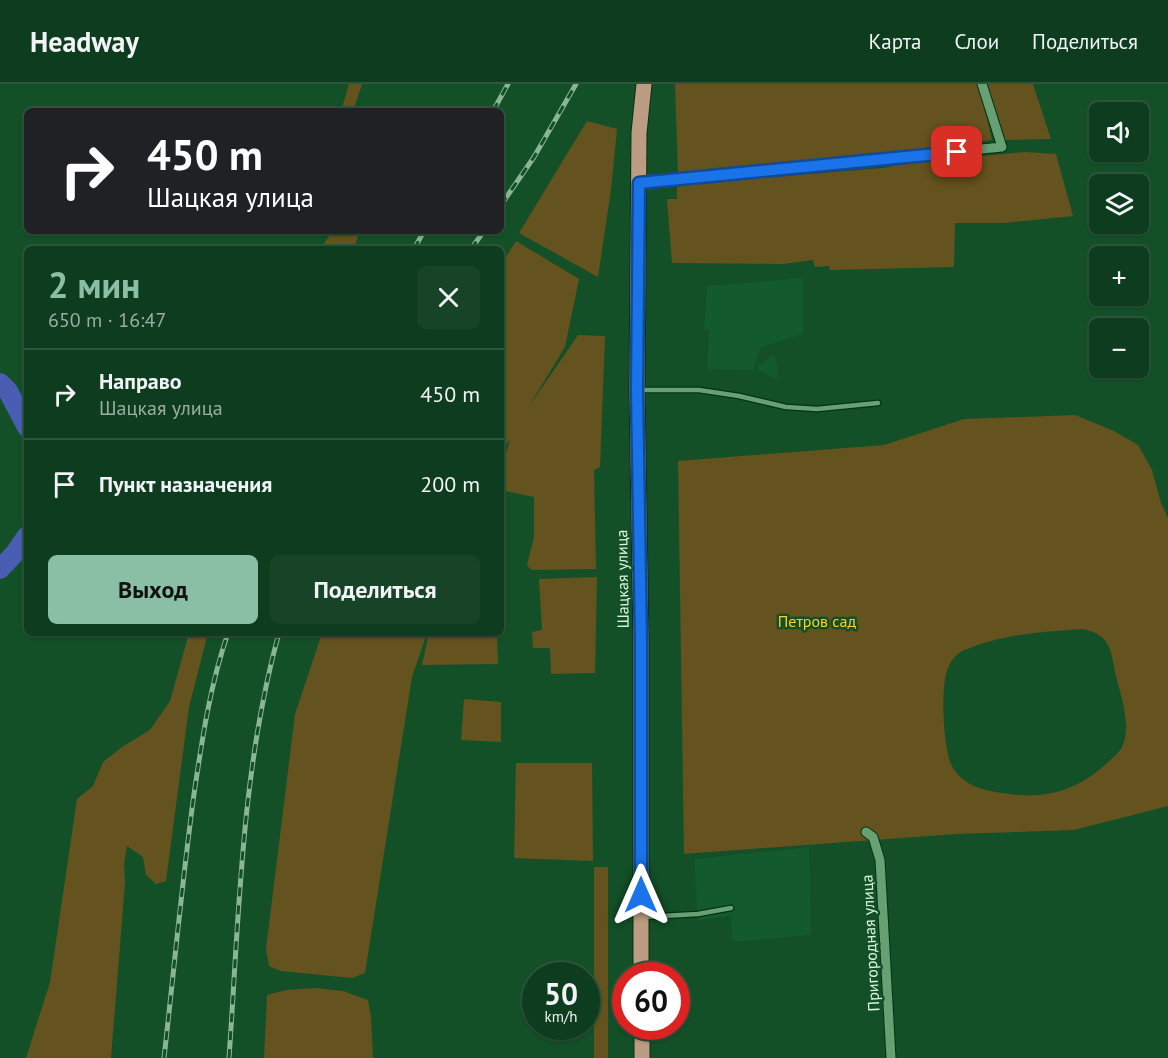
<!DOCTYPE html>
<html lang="ru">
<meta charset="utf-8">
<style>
body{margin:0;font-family:"PT Sans",sans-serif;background:#174327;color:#f1f3f6;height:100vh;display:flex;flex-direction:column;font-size:22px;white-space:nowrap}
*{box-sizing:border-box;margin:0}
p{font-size:20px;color:#9bada4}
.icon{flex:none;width:33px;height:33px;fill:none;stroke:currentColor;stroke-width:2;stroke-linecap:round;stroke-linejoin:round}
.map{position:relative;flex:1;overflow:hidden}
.sheet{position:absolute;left:24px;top:162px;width:480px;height:390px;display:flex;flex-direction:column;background:#0e3c1e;border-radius:9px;box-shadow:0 2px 4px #0004,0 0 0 2px #2e563c}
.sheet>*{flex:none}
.hud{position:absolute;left:24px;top:24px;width:480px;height:126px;border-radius:9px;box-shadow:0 2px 4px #0004,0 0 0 2px #2e563c;background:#202124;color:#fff;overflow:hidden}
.tools{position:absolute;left:1089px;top:18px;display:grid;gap:12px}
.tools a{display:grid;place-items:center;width:60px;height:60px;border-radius:9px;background:#0e3c1e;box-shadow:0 2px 4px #0004,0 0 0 2px #2e563c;font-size:30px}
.speed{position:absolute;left:522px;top:878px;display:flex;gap:12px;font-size:30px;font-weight:700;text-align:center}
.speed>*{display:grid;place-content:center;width:78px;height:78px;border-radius:50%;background:#0e3c1e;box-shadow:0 2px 4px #0004,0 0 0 2px #2e563c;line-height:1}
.speed small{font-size:15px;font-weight:400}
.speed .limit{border:9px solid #d22;background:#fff;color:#111}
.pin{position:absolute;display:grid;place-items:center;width:51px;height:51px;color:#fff;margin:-26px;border-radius:12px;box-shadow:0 3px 9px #0006}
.me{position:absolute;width:66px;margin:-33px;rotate:0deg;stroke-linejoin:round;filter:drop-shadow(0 0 4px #0008)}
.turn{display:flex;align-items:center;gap:21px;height:126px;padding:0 24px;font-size:27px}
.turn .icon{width:78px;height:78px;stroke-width:2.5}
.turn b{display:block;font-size:42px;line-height:51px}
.round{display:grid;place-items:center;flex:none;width:63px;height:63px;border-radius:9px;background:#174327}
.head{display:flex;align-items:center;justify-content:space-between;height:102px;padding:0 24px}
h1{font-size:36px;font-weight:700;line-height:45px;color:#8abfa5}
.cta{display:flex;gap:12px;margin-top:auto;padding:12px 24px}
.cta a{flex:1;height:69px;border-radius:9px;background:#8abfa5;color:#111;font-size:24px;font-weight:700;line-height:69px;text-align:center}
.cta a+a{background:#174327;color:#f1f3f6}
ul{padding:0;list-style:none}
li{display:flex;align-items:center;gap:18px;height:90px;padding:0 24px;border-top:2px solid #2e563c}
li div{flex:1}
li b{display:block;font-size:22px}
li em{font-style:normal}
header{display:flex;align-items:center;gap:36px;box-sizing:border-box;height:84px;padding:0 30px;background:#0e3c1e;border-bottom:2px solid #2e563c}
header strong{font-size:28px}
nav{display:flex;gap:33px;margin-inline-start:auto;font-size:21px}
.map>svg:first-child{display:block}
.built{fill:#135a2e}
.green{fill:#64531e;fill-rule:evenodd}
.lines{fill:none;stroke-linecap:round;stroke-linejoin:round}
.river{stroke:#495eb3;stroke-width:20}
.service-casing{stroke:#043315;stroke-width:7}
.minor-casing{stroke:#043315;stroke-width:11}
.primary-casing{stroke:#043315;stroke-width:17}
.service{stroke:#66a073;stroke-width:4.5}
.minor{stroke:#66a073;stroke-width:9}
.primary{stroke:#bc9d81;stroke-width:15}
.rail-casing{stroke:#8bb596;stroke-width:5}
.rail{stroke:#135028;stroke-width:3;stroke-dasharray:9;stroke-linecap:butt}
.route-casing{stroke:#114b97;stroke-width:15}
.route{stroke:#1a73e8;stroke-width:10}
.labels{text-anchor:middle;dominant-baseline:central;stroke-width:5;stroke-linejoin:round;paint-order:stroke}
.street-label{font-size:16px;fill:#d8f6dd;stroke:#135028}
.park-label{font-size:16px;fill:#fdce2f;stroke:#135028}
</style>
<header>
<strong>Headway</strong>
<nav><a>Карта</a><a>Слои</a><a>Поделиться</a></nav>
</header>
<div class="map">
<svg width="1168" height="974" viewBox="0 0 1168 974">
<rect width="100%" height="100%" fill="#135028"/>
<path class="built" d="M803,194V250L761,263L753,286L707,285L709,246H704L707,202Z
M773,271L776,273L778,292L775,295L758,286L757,283Z
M809,763L811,851L732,858L731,832L698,836L694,775Z"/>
<path class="green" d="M349,0H362L353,27H341Z
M675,0H979L992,56L776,82L678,89Z
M987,0H1033L1051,55L1005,56Z
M587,37L617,45L611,106L598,193L519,149Z
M1025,68L1056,70L1073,132L1004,139H955L954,183L830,186L829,182L815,183L813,176L783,180L672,179L667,115H677V101L882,84L915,78Z
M333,147H354L358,152L354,165H320Z
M516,157L579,195L565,263L528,324L578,251L605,252L600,383L594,386L596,485L531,486L527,481L534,453V413L501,406V388L510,355L501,368V181Z
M1075,331L1114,347L1138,361L1152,386L1161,419L1168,434V722L1074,746L956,750L684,770L678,377L884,361L964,335ZM1082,545C1093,547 1103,551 1108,561C1113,570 1113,582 1116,592C1121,613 1132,642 1122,663C1119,669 1111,675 1106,680C1075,708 1043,716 1002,709C982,706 962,701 952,682C943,665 940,602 948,584C950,578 954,573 959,569C963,566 970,564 975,562C1010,549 1046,548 1082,545Z
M597,493L595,589L551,590L550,564H533L532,548L542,546L539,495Z
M189,549H208L189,623L166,797L156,800L146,791L143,773L127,762L124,779L125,799L111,974H26L50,898L77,715L93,702L103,678L122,663L150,646L170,617Z
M322,549H427L412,593L365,889L352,894L281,887L269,882L266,865L295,630Z
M429,549H497L498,580L422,581Z
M464,615L501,618V658L461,656Z
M516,679H592L593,777L514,774Z
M594,783H608V974H594Z
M316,904L343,907L368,916L371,933L373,974H264L267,911L286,906Z"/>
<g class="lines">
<path class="river" d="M0,299L8,307L27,343
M0,485L16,468L27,452"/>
<g class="service-casing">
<path id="service" d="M639,306H699L739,312L786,323L817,325L878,319
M644,833L698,830L731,824"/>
</g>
<g class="minor-casing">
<path id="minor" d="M639,99L1002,63L982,0
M866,748L873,753L880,776L891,974"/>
</g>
<g class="primary-casing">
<path id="primary" d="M641,891V557L637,306L639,49L644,0
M642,942V974"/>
</g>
<use href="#service" class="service"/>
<use href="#minor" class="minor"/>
<use href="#primary" class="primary"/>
<g class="rail-casing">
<path id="rail" d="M493,27L508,0
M501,121L534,73L576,0
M414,165L424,147
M471,165L484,147
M164,974C174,886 182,798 194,710C202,656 210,601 228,549
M229,974C239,833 241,686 279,549"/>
</g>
<use href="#rail" class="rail"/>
</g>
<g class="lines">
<g class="route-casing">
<path id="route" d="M641,811V557L637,306L639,99L957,68"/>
</g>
<use href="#route" class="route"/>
</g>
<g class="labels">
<g class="street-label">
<text transform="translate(622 495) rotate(-91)">Шацкая улица</text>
<text transform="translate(870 859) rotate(-93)">Пригородная улица</text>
</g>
<g class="park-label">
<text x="817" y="537">Петров сад</text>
</g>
</g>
</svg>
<div class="tools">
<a><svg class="icon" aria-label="sound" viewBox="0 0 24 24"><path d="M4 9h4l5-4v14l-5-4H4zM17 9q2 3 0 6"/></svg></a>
<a><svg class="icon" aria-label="layers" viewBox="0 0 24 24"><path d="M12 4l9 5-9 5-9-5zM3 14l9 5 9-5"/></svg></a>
<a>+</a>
<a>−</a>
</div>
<div class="speed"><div>50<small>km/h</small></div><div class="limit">60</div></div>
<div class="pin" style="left:957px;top:68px;background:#d93025"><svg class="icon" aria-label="arrive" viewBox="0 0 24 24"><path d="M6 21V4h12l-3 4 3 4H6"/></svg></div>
<svg class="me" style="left:641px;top:811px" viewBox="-20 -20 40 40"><path d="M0-17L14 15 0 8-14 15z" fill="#1a73e8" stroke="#fff" stroke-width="4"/></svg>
<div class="hud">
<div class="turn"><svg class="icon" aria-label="right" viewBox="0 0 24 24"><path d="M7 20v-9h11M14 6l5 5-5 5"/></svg><div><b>450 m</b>Шацкая улица</div></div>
</div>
<section class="sheet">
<div class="head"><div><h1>2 мин</h1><p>650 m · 16:47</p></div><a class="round"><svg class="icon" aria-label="close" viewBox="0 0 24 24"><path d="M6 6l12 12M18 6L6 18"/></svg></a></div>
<ul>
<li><svg class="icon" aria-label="right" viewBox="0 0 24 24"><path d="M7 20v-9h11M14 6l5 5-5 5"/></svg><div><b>Направо</b><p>Шацкая улица</p></div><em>450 m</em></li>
<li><svg class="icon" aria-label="arrive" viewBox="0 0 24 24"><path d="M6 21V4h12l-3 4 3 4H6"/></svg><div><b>Пункт назначения</b></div><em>200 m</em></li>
</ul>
<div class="cta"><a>Выход</a><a>Поделиться</a></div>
</section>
</div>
